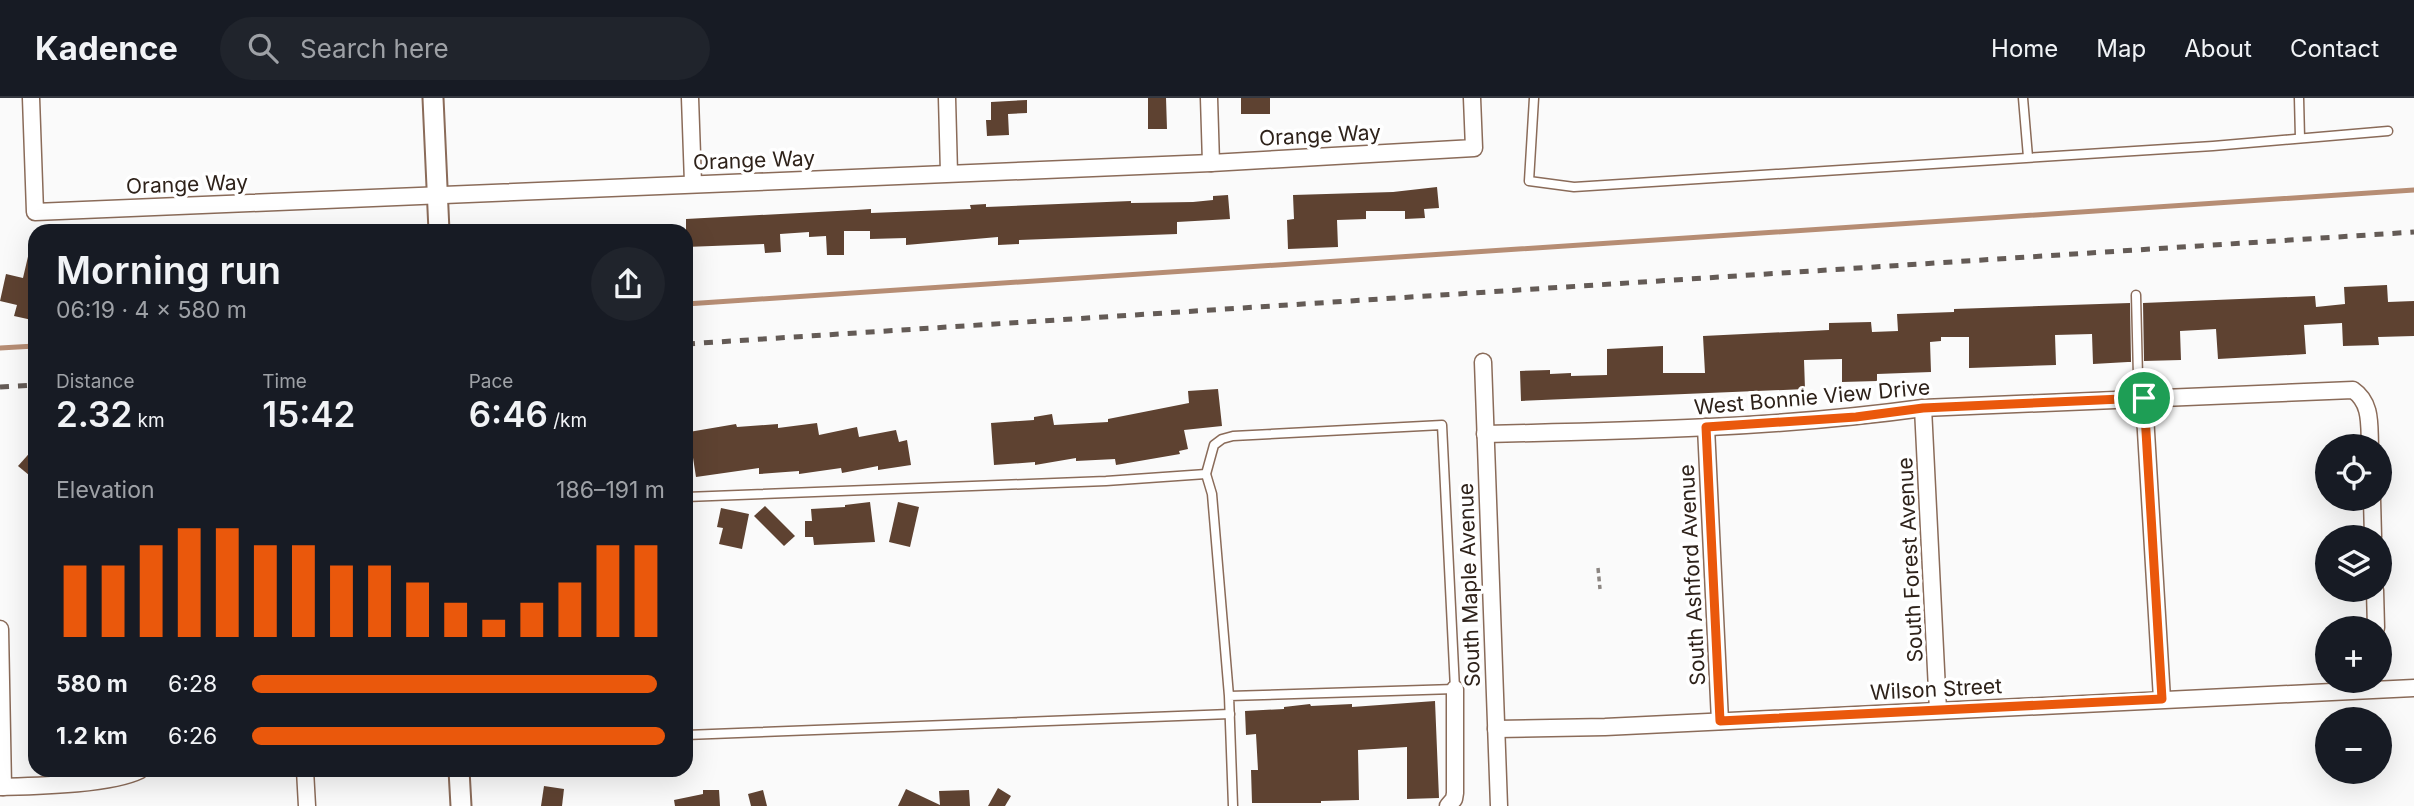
<!DOCTYPE html>
<html lang="en">
<head>
<meta charset="utf-8">
<style>
	body { margin:0; font-family:Inter,sans-serif; background:#20242c; color:#f1f3f6; height:100vh; display:flex; flex-direction:column; font-size:26px; white-space:nowrap }
	* { box-sizing:border-box; margin:0 }
	p { font-size:23px; color:#9ea1a6 }
	.icon { flex:none; width:38px; height:38px; fill:none; stroke:currentColor; stroke-width:2; stroke-linecap:round; stroke-linejoin:round }
	.map { position:relative; flex:1; overflow:hidden }
	.side { position:absolute; left:28px; top:126px; width:665px; height:553px; display:flex; flex-direction:column; background:#171b24; border-radius:21px; box-shadow:0 7px 28px #0002 }
	.side>* { flex:none }
	.fabs { position:absolute; left:2315px; top:336px; display:grid; gap:14px }
	.fabs a { display:grid; place-items:center; width:77px; height:77px; border-radius:50%; background:#171b24; box-shadow:0 7px 28px #0002; font-size:35px }
	.pin { position:absolute; display:grid; place-items:center; width:60px; height:60px; color:#fff; margin:-30px; border:4px solid #fff; border-radius:50%; box-shadow:0 2px 7px #0007 }
	.round { display:grid; place-items:center; flex:none; width:74px; height:74px; border-radius:37px; background:#20242c }
	.overview { display:flex; align-items:center; justify-content:space-between; height:119px; padding:0 28px }
	h1 { font-size:38px; font-weight:600; line-height:52px }
	.figures { display:grid; grid-template-columns:repeat(3,1fr); gap:10px; height:119px; padding:7px 28px }
	.figures div { display:grid; align-content:center }
	.figures b { font-size:35px; font-weight:600 }
	.figures small { font-size:19px; font-weight:400 }
	.figures p { font-size:19px }
	.chart { height:196px; padding:14px 28px }
	.chart p { display:flex; justify-content:space-between }
	.chart svg { width:100%; height:126px; margin-top:7px; stroke:#ea580c; stroke-width:6 }
	ul { padding:0 28px; list-style:none; font-size:23px }
	li { display:grid; grid-template-columns:112px 84px 1fr; align-items:center; height:52px }
	li i { height:18px; border-radius:9px; background:#ea580c }
	header { display:flex; align-items:center; gap:42px; box-sizing:border-box; height:98px; padding:0 35px; background:#171b24; border-bottom:2px solid #363941 }
	header strong { font-size:33px }
	nav { display:flex; gap:38px; margin-inline-start:auto; font-size:24px }
	.search { width:490px; height:63px; background:#20242c; display:flex; align-items:center; gap:18px; box-sizing:border-box; padding:0 24px; border-radius:38px; color:#9ea1a6; font-size:26px }
	.map>svg:first-child { display:block }
</style>
</head>
<body>
<header>
<strong>Kadence</strong>
<div class="search"><svg class="icon" aria-label="search" viewBox="0 0 24 24"><circle cx="10" cy="10" r="6"/><path d="M15 15l6 6"/></svg>Search here</div>
<nav><a>Home</a><a>Map</a><a>About</a><a>Contact</a></nav>
</header>
<div class="map">
<svg width="2414" height="708" viewBox="0 0 2414 708">
	<rect width="100%" height="100%" fill="#fafafa"/>
	<g fill="none" stroke-linecap="round" stroke-linejoin="round">
		<g stroke="#b68d74" stroke-width="5">
			<path d="M686 206 2414 92"/>
			<path d="M0 250 35 248"/>
		</g>
	</g>
	<g fill="#5e4231">
		<path d="M1148 0H1166L1167 31H1148Z"/>
		<rect x="1241" y="0" width="29" height="16"/>
		<path d="M1027 2V15L1008 16 1009 37 987 38 986 22H991V4Z"/>
		<path d="M1437 89 1439 110 1424 111 1425 120 1405 121V113H1366V121L1337 122 1338 149 1288 151 1287 122 1294 121 1293 97 1393 94Z"/>
		<path d="M1228 97 1230 121 1177 124V136L1019 142V146L998 147V139L906 147V140L870 141V133H844V157H827L826 138 809 139V134L780 136 781 154 765 155 764 146 686 149V121L856 112 871 111V115L971 111 970 107 986 106V109L1131 103V105L1193 104 1213 102V98Z"/>
		<path d="M30 150 35 151V208L32 222 14 218 17 207 0 203 6 176 23 180Z"/>
		<path d="M2387 187 2388 204 2414 203V238L2378 239 2379 247 2343 248 2342 225 2304 227 2306 256 2218 261 2216 231 2180 233 2181 262 2144 263 2143 205 2315 198 2316 209 2345 206 2344 189Z"/>
		<path d="M2130 205 2131 264H2128L2093 266 2092 236 2055 237 2056 267 1969 270V239H1941V243L1930 244 1931 274 1877 276V283L1842 284V261L1804 262 1805 291 1521 303 1520 273 1550 272V276L1571 275V278L1607 277V251L1663 248V275H1705L1703 238 1829 232V225L1871 224 1872 234 1898 233 1897 216 1954 214V211Z"/>
		<path d="M1218 291 1222 328 1184 332 1188 351 1179 353 1180 356 1116 367 1115 361 1076 363V360L1035 367V364L994 367 991 325 1034 322V319L1052 316 1054 327 1108 324V321L1189 305 1188 293Z"/>
		<path d="M817 325 819 337 857 329 859 339 896 332 899 344 907 342 911 367 878 372V368L842 375 841 370 799 376V373L759 376V370L696 379 689 334 736 326 737 329 778 326V330Z"/>
		<path d="M35 349V382L18 368Z"/>
		<path d="M870 404 875 444 814 447 813 439H805V423H812L811 411 845 409V407Z"/>
		<path d="M898 404 919 409 910 449 889 444Z"/>
		<path d="M765 408 795 438 784 448 754 418Z"/>
		<path d="M721 410 749 416 742 451 719 446 723 430 717 429Z"/>
		<path d="M1435 603 1439 700 1407 701V649L1358 652 1359 702 1321 703V705H1252L1251 672H1258L1256 636 1246 637 1245 613 1284 611V609L1310 606 1311 608 1352 606V609Z"/>
		<path d="M544 688 564 691 562 708H541Z"/>
		<path d="M998 690 1011 698 1005 708H988Z"/>
		<path d="M906 691 940 707 939 693 969 692 970 708H898Z"/>
		<path d="M703 692H719L720 708H675L674 702 703 696Z"/>
		<path d="M763 692 767 708H751L748 696Z"/>
	</g>
	<g fill="none" stroke-linecap="round" stroke-linejoin="round">
		<defs>
			<g id="service">
				<path d="M1534 0 1529 83 1574 89 2213 48 2388 33"/>
				<path d="M2023 0 2028 59"/>
				<path d="M2299 0 2300 40"/>
				<path d="M2136 197 2138 279 2144 300"/>
				<path d="M686 399 1106 383 1206 376"/>
				<path d="M1229 598 1455 591 1442 327 1233 338 1222 341 1214 347 1206 376 1212 396 1229 598 1233 708"/>
				<path d="M686 637 1230 616"/>
			</g>
			<g id="minor">
				<path d="M31 0 35 114 1211 65 1474 50 1472 0"/>
				<path d="M690 0 693 85"/>
				<path d="M947 0 949 75"/>
				<path d="M1209 0 1211 65"/>
				<path d="M1483 264 1499 708"/>
				<path d="M2144 300 2162 601"/>
				<path d="M1923 310 1938 612"/>
				<path d="M1706 329 1720 623"/>
				<path d="M1485 336C1631 333 1778 330 1923 310L2353 292C2372 305 2369 327 2370 348"/>
				<path d="M2372 401 2373 439"/>
				<path d="M2375 492 2376 530"/>
				<path d="M0 531 3 689"/>
				<path d="M1496 631 1605 629 2414 590"/>
				<path d="M305 672 307 708"/>
				<path d="M0 689C35 688 110 687 140 672"/>
				<path d="M1448 708 1454 701 1455 695V591"/>
			</g>
			<g id="tertiary">
				<path d="M433 0 439 133"/>
				<path d="M459 672 461 708"/>
			</g>
		</defs>
		<use href="#service" stroke="#8a6b59" stroke-width="11"/>
		<use href="#minor" stroke="#8a6b59" stroke-width="19"/>
		<use href="#tertiary" stroke="#8a6b59" stroke-width="23"/>
		<path stroke="#8c8682" stroke-width="3.5" stroke-dasharray="5 3.5" stroke-linecap="butt" d="M1598 470 1600 491"/>
		<use href="#service" stroke="#fff" stroke-width="8"/>
		<use href="#minor" stroke="#fff" stroke-width="16"/>
		<use href="#tertiary" stroke="#fff" stroke-width="19"/>
		<g stroke="#645b56" stroke-width="5" stroke-dasharray="9 9" stroke-linecap="butt">
			<path d="M686 246 2414 134"/>
			<path d="M0 289 35 287"/>
		</g>
	</g>
	<g fill="none" stroke-linecap="round" stroke-linejoin="round">
		<defs>
			<path id="route" d="M2144 300 2162 601 1720 623 1706 329 1856 319 1923 310Z"/>
		</defs>
		<use href="#route" stroke="#fff" stroke-width="14"/>
		<use href="#route" stroke="#ea580c" stroke-width="9"/>
	</g>
	<g text-anchor="middle" dominant-baseline="central" stroke-width="7" stroke-linejoin="round" paint-order="stroke">
		<g font-size="21" fill="#2e221a" stroke="#fff">
			<text transform="translate(1320 37) rotate(-3)">Orange Way</text>
			<text transform="translate(754 62) rotate(-2)">Orange Way</text>
			<text transform="translate(187 86) rotate(-2)">Orange Way</text>
			<text transform="translate(1812 299) rotate(-5)">West Bonnie View Drive</text>
			<text transform="translate(1910 462) rotate(-93)">South Forest Avenue</text>
			<text transform="translate(1692 477) rotate(-93)">South Ashford Avenue</text>
			<text transform="translate(1469 487) rotate(-92)">South Maple Avenue</text>
			<text transform="translate(1936 591) rotate(-3)">Wilson Street</text>
		</g>
	</g>
</svg>
<div class="fabs">
<a><svg class="icon" aria-label="locate" viewBox="0 0 24 24"><circle cx="12" cy="12" r="6"/><path d="M12 2v4M12 18v4M2 12h4M18 12h4"/></svg></a>
<a><svg class="icon" aria-label="layers" viewBox="0 0 24 24"><path d="M12 4l9 5-9 5-9-5zM3 14l9 5 9-5"/></svg></a>
<a>+</a>
<a>−</a>
</div>
<div class="pin" style="left:2144px;top:300px;background:#1e9e55"><svg class="icon" aria-label="arrive" viewBox="0 0 24 24"><path d="M6 21V4h12l-3 4 3 4H6"/></svg></div>
<section class="side">
<div class="overview"><div><h1>Morning run</h1><p>06:19 · 4 × 580 m</p></div><a class="round"><svg class="icon" aria-label="share" viewBox="0 0 24 24"><path d="M12 15V3M7 8l5-5 5 5M5 13v7h14v-7"/></svg></a></div>
<div class="figures">
<div><p>Distance</p><b>2.32<small> km</small></b></div>
<div><p>Time</p><b>15:42</b></div>
<div><p>Pace</p><b>6:46<small> /km</small></b></div>
</div>
<div class="chart"><p><span>Elevation</span>186–191 m</p>
<svg viewBox="0 0 160 44" preserveAspectRatio="none"><path d="M5 44V19M15 44V19M25 44V12M35 44V6M45 44V6M55 44V12M65 44V12M75 44V19M85 44V19M95 44V25M105 44V32M115 44V38M125 44V32M135 44V25M145 44V12M155 44V12"/></svg>
</div>
<ul>
<li><b>580 m</b>6:28<i style="width:98%"></i></li>
<li><b>1.2 km</b>6:26<i style="width:100%"></i></li>
</ul>
</section>
</div>
</body>
</html>
